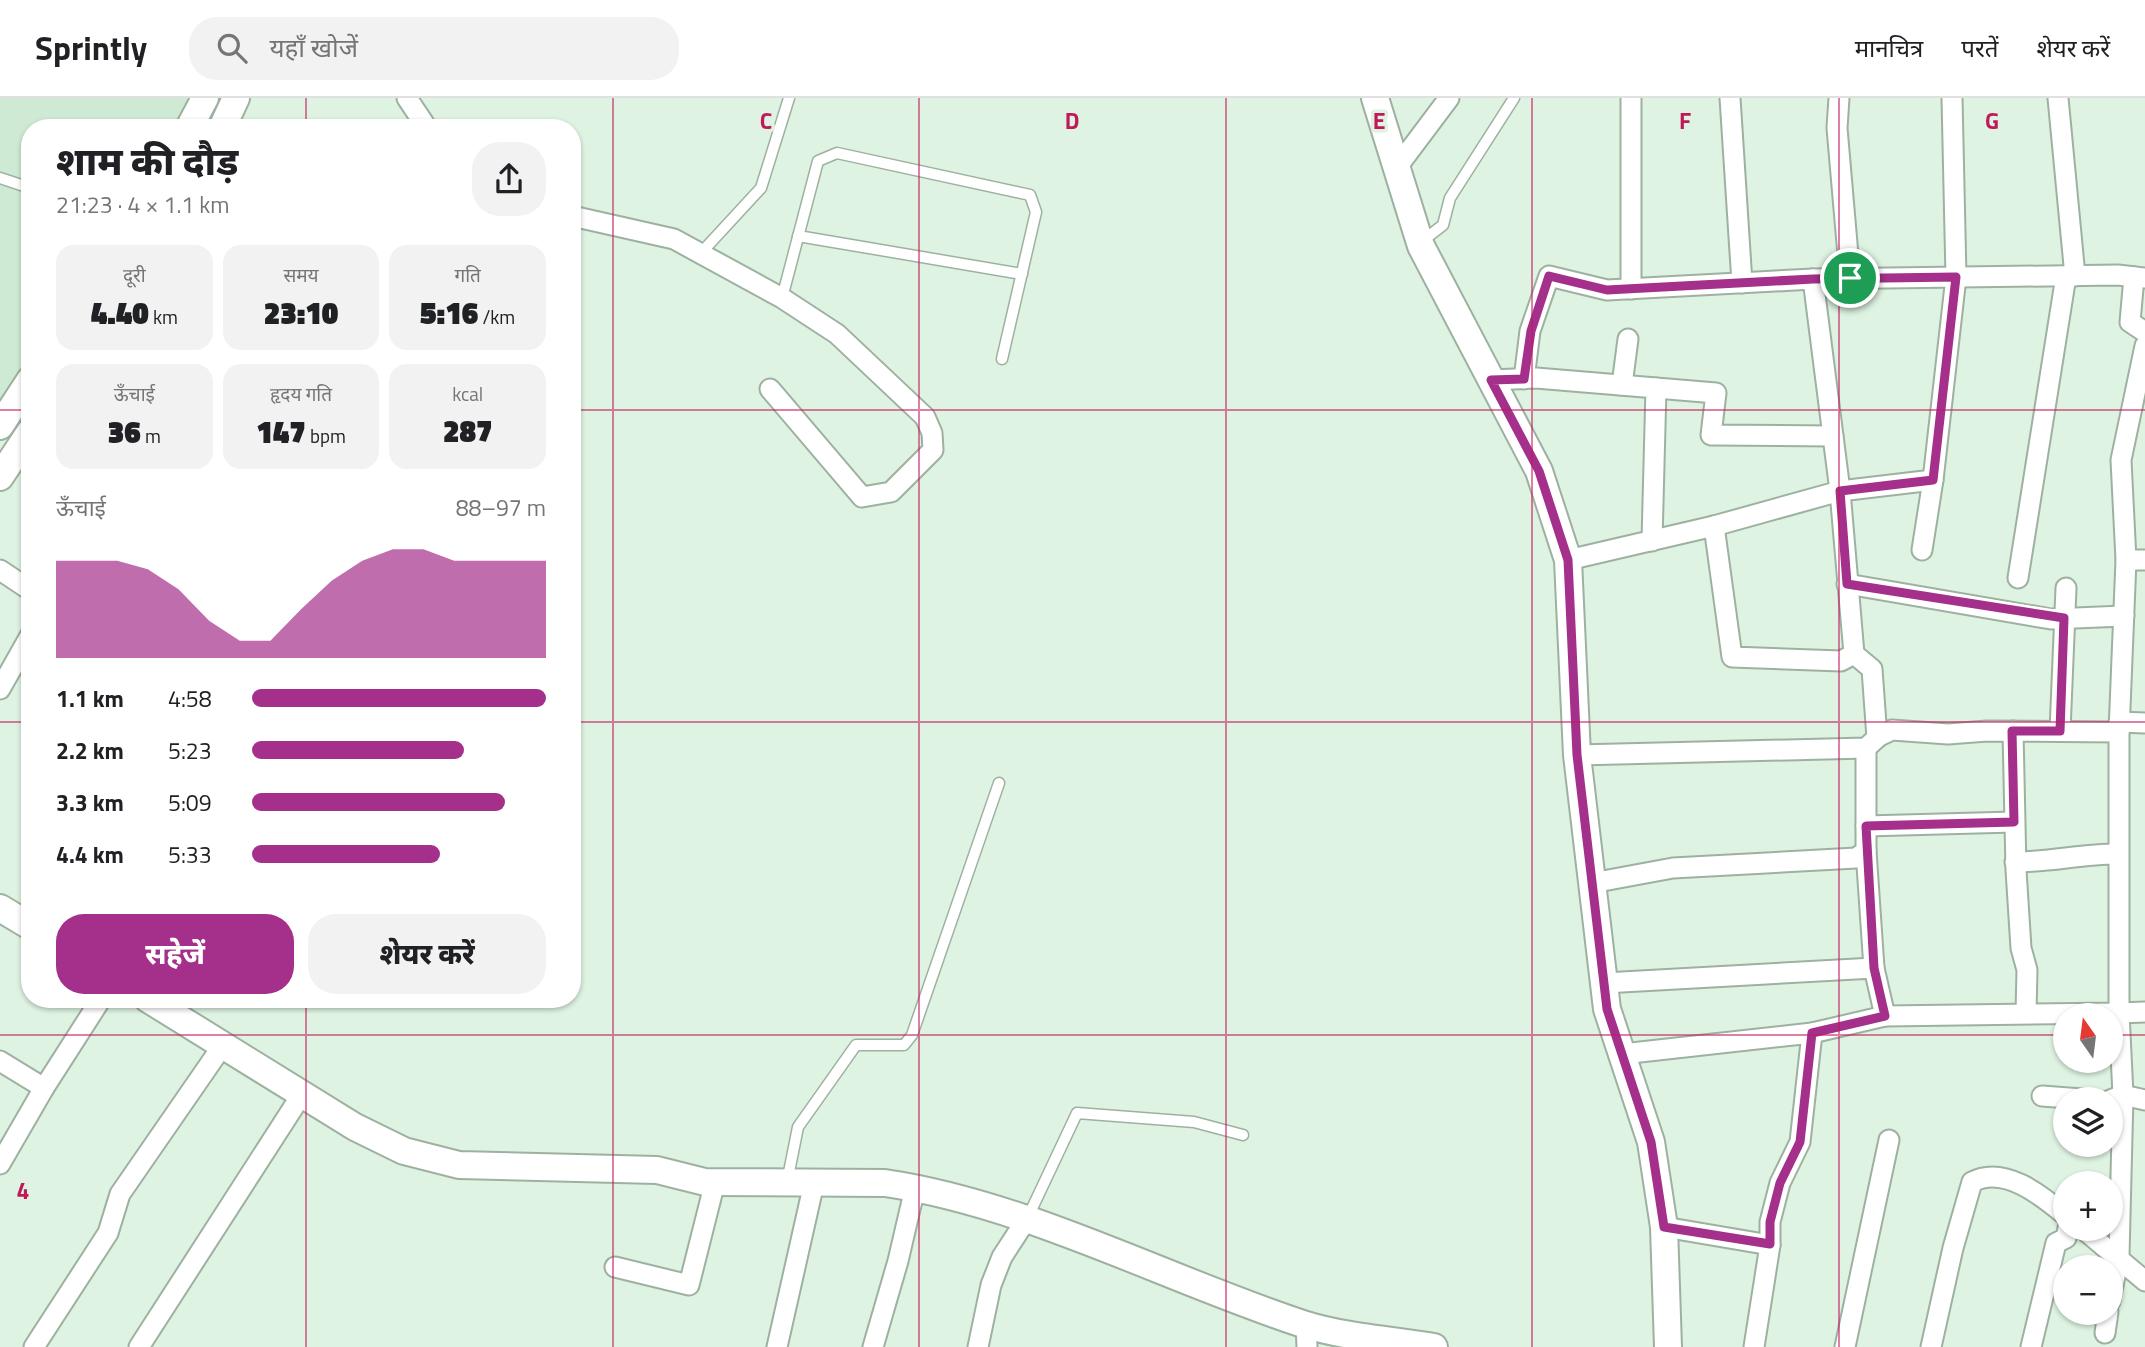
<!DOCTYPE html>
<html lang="hi">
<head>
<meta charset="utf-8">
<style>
	body { margin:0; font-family:"Titillium Web","Noto Sans Devanagari",sans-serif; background:#f2f2f2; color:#202124; height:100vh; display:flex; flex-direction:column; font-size:26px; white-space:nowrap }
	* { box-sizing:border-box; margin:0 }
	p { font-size:23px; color:#757577 }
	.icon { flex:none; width:38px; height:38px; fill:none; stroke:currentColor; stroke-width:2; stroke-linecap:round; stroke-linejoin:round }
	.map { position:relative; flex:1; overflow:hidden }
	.details { position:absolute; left:21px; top:21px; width:560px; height:889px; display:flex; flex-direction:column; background:#fff; border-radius:28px; box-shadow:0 2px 5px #0004 }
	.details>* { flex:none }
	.needle { width:46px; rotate:346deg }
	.buttons { position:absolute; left:2053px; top:905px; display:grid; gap:14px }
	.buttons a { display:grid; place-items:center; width:70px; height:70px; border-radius:50%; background:#fff; box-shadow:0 2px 5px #0004; font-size:35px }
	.pin { position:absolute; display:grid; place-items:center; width:60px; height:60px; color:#fff; margin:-30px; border:4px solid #fff; border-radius:50%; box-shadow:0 2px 7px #0007 }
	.round { display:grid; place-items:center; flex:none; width:74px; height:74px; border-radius:28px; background:#f2f2f2 }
	.head { display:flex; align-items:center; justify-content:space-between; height:119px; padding:0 35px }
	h1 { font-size:38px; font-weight:800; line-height:52px }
	.metrics { display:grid; grid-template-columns:repeat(3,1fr); gap:10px; height:119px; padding:7px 35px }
	.metrics div { display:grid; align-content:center; border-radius:18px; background:#f2f2f2; text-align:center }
	.metrics b { font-size:30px; font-weight:800 }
	.metrics small { font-size:19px; font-weight:400 }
	.metrics p { font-size:19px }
	.chart { height:196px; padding:14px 35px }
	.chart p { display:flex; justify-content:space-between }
	.chart svg { width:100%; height:126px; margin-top:7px; fill:#a4308b; opacity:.7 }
	.cta { display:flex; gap:14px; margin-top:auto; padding:14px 35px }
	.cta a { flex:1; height:80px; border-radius:28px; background:#a4308b; color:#fff; font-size:28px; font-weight:800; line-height:80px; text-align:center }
	.cta a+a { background:#f2f2f2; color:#202124 }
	ul { padding:0 35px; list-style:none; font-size:23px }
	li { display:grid; grid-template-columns:112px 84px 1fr; align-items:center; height:52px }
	li i { height:18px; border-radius:9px; background:#a4308b }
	header { display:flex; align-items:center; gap:42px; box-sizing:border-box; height:98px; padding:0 35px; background:#fff; border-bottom:2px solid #e0e0e0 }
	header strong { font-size:33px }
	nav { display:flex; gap:38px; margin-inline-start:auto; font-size:24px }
	.search { width:490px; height:63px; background:#f2f2f2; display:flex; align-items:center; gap:18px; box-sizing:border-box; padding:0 24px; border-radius:28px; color:#757577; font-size:26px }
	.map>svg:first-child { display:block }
</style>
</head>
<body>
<header>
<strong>Sprintly</strong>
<div class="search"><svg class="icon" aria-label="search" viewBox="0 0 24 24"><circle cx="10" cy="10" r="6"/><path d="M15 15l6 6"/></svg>यहाँ खोजें</div>
<nav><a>मानचित्र</a><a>परतें</a><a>शेयर करें</a></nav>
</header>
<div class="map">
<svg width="2145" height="1249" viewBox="0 0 2145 1249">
	<rect width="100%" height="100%" fill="#def3e2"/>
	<path fill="#cfead4" d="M0 0H191L177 30H30V268L0 310Z"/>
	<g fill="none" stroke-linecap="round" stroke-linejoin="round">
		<defs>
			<g id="lane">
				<path d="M0 80 30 90"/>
				<path d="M798 138 1022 176"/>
				<path d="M1421 144 1443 127 1450 100 1514 0"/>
				<path d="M701 155 761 90 789 0"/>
				<path d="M782 200 818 63 837 55 1030 97 1036 114 1002 261"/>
				<path d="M787 1084 798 1029 856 947H904L912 937 999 685"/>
				<path d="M1028 1119 1077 1015 1194 1024 1243 1037"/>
			</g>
			<g id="street">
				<path d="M407 0 427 30"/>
				<path d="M1631 0V191"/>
				<path d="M1730 0 1742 185"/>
				<path d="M1839 0 1837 30 1850 180"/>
				<path d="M2058 0 2075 178"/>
				<path d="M1398 68 1449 0"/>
				<path d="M572 118 674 141 782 200 837 236 925 319 932 335 933 352 891 394 862 399 770 291"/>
				<path d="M2134 179 2130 224 2145 234"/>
				<path d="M1524 281 1530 233 1549 178 1607 192 1813 181 2118 177 2145 180"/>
				<path d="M1491 282 1536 280 1656 290 1652 443"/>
				<path d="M1622 287 1628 241"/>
				<path d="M1656 290 1716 295 1711 337 1833 338"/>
				<path d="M1714 428 1732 559 1841 563 1854 556 1840 393 1933 382 1956 179 1952 0"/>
				<path d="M1922 452 1933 382"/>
				<path d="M1568 462 1714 428 1840 393 1813 181"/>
				<path d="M2126 462H2145"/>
				<path d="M0 472 30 492"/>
				<path d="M2018 480 2066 178"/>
				<path d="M1847 486 2051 521 2124 518"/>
				<path d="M1854 556 1872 571 1877 640"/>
				<path d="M0 591 30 538"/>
				<path d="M2119 624 2145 625"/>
				<path d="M2013 633 2016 772 2021 850 2027 872 2026 915"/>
				<path d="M2060 633 2066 490"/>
				<path d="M2119 634 2126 462 2121 362 2145 248"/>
				<path d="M1577 657 1866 650 1879 638 1892 632 1948 636 1987 633 2119 634V915L1885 918 1874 870 1604 885"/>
				<path d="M1866 728 2014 724"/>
				<path d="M1866 753 1874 870"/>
				<path d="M2015 764C2050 764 2082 756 2117 756"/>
				<path d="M1592 785 1673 770 1856 760 1866 753V650"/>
				<path d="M2145 914 2119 915 2123 997 2145 1002"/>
				<path d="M1622 956 1812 935 1885 918"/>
				<path d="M0 963 44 990 0 1066"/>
				<path d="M44 990 101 901"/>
				<path d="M2042 998 2082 1001"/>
				<path d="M2110 1002 2123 997 2119 1158 2110 1203"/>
				<path d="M1664 1129 1770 1147 1754 1249"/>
				<path d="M2082 1130 2145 1183"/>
				<path d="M1770 1147V1124L1780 1085 1800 1044 1812 935"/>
				<path d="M615 1169 689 1187 715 1084"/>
				<path d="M1306 1227 1307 1249"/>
				<path d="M2105 1235 2108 1214"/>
				<path d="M34 1249 108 1135 120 1096 223 947"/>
				<path d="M139 1249 302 996"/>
				<path d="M777 1249 814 1085"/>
				<path d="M873 1249 898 1163 915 1090"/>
				<path d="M978 1249 991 1187 1002 1159 1026 1122"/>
				<path d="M1845 1249 1889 1042"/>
				<path d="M1931 1249 1953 1150 1972 1084C2004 1067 2041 1097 2065 1117"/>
				<path d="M2031 1249 2056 1145 2066 1140 2068 1130"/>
			</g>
			<g id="secondary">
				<path d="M1375 0 1421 148 1539 373 1568 462 1577 657 1607 911 1651 1044 1664 1129 1668 1249"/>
				<path d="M189 30 205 0"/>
				<path d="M222 30 236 0"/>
				<path d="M0 328 30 282"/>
				<path d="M0 379 30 334"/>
				<path d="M0 810 30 828"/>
				<path d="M148 901 355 1029 404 1053 459 1067 657 1072 705 1084 885 1085C1027 1106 1166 1181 1303 1226 1344 1239 1391 1242 1434 1249"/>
			</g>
		</defs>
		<use href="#lane" stroke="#9eb1a1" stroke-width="13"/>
		<use href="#street" stroke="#9eb1a1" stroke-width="23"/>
		<use href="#secondary" stroke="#9eb1a1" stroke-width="30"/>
		<use href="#lane" stroke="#fff" stroke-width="10"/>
		<use href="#street" stroke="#fff" stroke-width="19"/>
		<use href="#secondary" stroke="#fff" stroke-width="26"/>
	</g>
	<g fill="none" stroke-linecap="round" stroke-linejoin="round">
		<defs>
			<path id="route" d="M1549 178 1607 192 1813 181 1956 179 1933 382 1840 393 1847 486 2064 520 2060 633H2012L2014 724 1866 728 1874 870 1885 918 1812 935 1800 1044 1780 1085 1770 1124V1146L1664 1129 1651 1044 1607 911 1577 657 1568 462 1539 373 1491 282 1524 281 1531 233Z"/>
		</defs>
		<use href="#route" stroke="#fff" stroke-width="14"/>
		<use href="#route" stroke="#a4308b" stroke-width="9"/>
	</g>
	<path fill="none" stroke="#c2185b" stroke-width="2" stroke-opacity="0.55" d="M306 0V30M613 0V1249M919 0V1249M1226 0V1249M1532 0V1249M1839 0V1249M0 312H30M572 312H2145M0 624H30M572 624H2145M306 901V1249M0 937H2065M2110 937H2145"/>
	<g font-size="23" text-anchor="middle" font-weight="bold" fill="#c2185b" stroke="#def3e2" stroke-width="7" stroke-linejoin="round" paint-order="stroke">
		<text x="766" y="31">C</text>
		<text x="1072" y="31">D</text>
		<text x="1379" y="31">E</text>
		<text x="1685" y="31">F</text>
		<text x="1992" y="31">G</text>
		<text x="23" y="1101">4</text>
	</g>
</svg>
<div class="buttons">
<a><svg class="needle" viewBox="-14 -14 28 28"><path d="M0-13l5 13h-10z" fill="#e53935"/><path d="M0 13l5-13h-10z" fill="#757577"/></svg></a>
<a><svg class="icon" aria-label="layers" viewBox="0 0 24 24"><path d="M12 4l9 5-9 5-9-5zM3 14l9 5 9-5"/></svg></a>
<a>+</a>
<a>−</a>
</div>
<div class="pin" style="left:1850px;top:180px;background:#1e9e55"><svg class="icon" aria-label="arrive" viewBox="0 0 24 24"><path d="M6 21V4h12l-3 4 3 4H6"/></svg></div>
<section class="details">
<div class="head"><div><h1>शाम की दौड़</h1><p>21:23 · 4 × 1.1 km</p></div><a class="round"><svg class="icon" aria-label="share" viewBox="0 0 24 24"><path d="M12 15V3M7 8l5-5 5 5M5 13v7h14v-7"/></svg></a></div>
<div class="metrics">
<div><p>दूरी</p><b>4.40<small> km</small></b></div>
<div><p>समय</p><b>23:10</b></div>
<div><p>गति</p><b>5:16<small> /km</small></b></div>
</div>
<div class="metrics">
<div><p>ऊँचाई</p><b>36<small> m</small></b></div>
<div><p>हृदय गति</p><b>147<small> bpm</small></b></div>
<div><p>kcal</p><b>287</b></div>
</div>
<div class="chart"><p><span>ऊँचाई</span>88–97 m</p>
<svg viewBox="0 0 160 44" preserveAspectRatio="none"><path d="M0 44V10L10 10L20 10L30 13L40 20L50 31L60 38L70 38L80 27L90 17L100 10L110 6L120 6L130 10L140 10L150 10L160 10V44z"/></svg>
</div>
<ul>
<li><b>1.1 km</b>4:58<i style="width:100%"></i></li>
<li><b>2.2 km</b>5:23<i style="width:72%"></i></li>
<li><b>3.3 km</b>5:09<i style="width:86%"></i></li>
<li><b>4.4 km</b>5:33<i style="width:64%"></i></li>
</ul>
<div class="cta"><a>सहेजें</a><a>शेयर करें</a></div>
</section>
</div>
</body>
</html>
